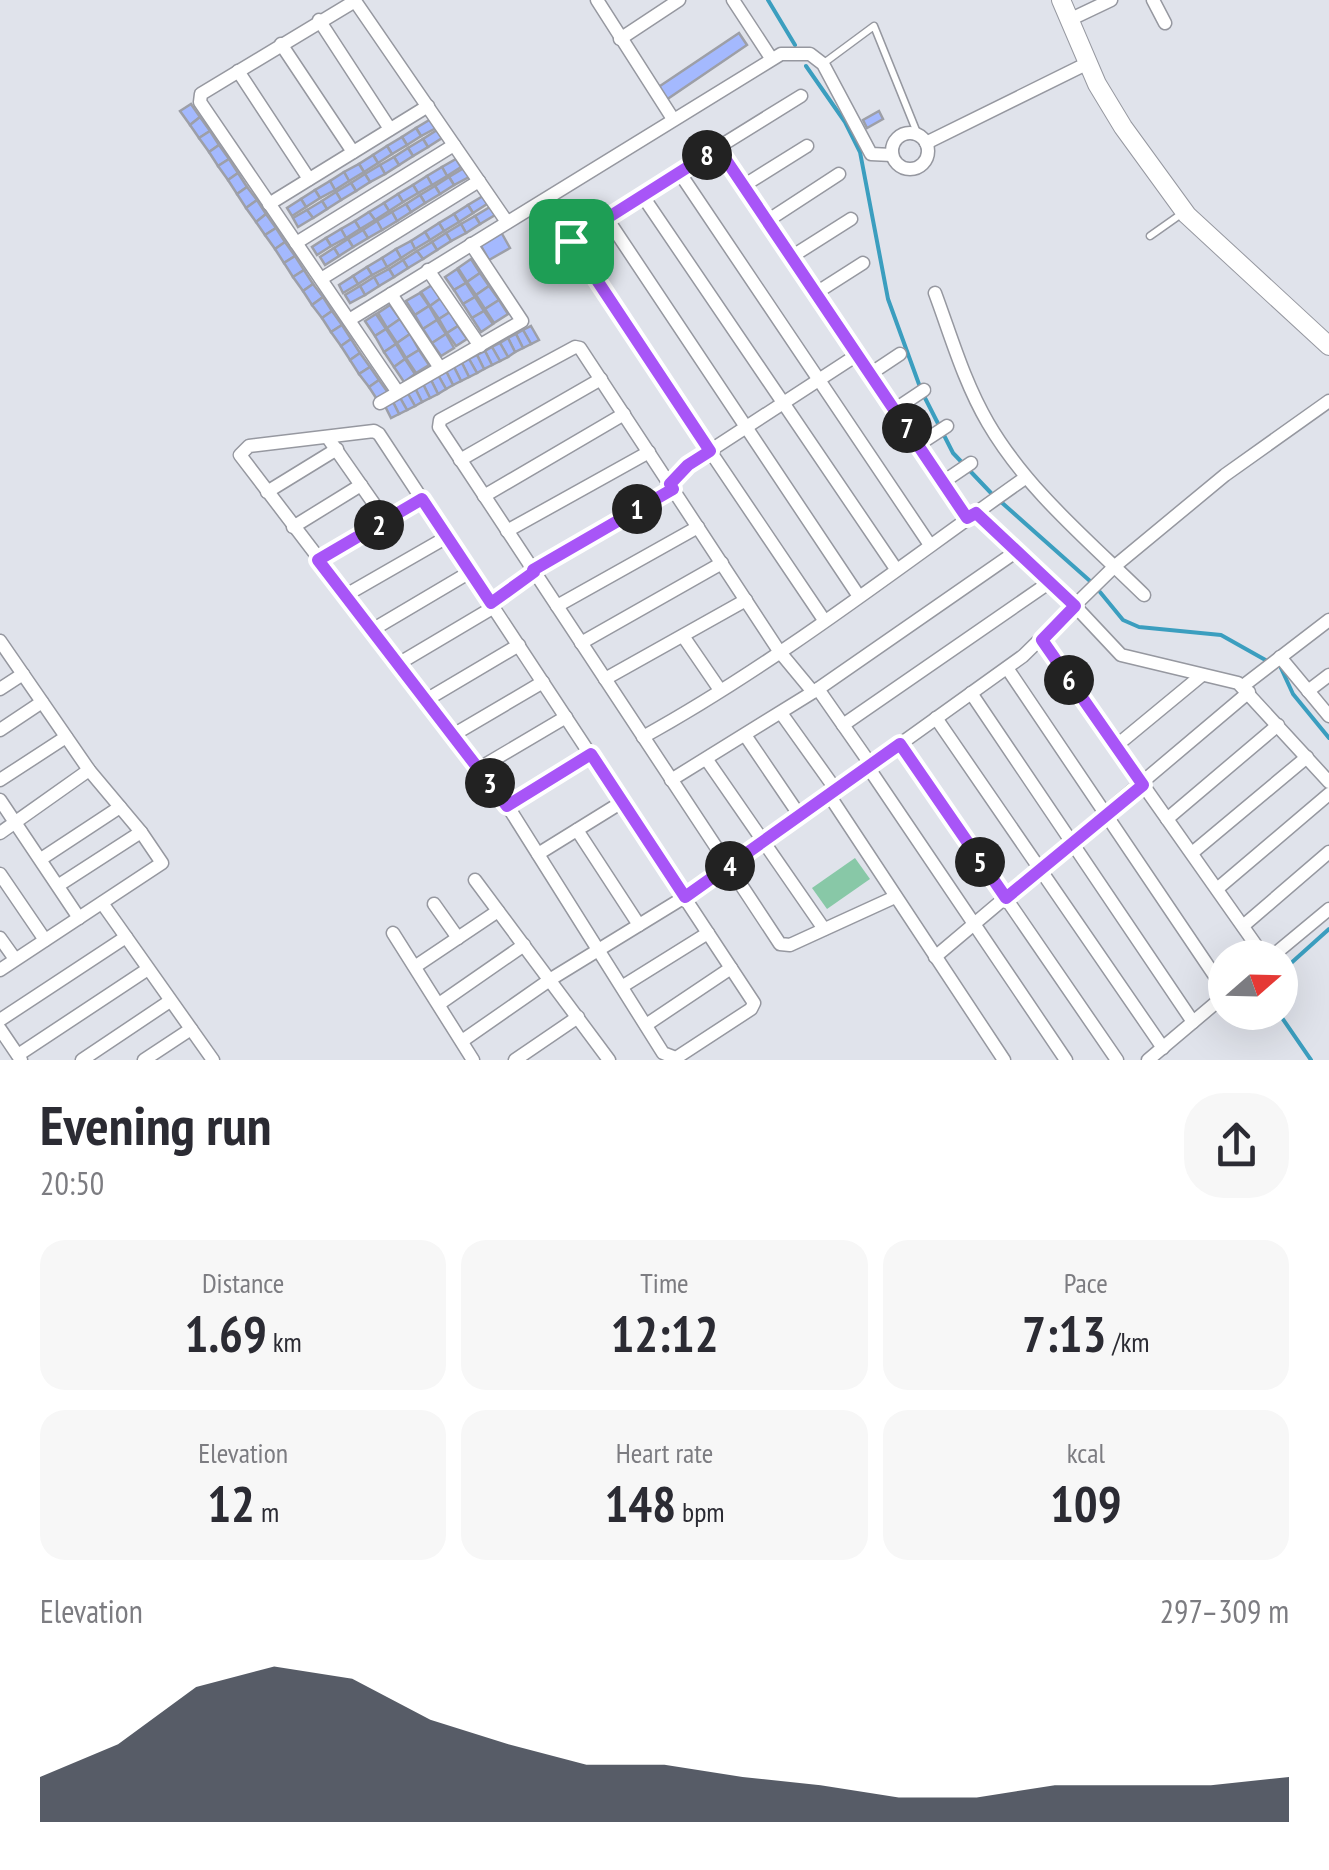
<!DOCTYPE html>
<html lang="en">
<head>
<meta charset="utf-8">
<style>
	body { margin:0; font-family:"PT Sans Narrow",sans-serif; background:#f7f7f7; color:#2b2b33; height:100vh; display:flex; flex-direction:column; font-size:38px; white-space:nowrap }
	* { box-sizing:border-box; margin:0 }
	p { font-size:32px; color:#7c7c81 }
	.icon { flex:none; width:55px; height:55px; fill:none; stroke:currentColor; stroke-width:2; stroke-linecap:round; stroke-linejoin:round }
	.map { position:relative; height:1060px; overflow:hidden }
	.panel { display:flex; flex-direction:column; background:#fff; flex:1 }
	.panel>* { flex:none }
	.needle { width:65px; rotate:70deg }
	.tools { position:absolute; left:1208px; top:940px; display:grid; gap:20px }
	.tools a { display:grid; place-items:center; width:90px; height:90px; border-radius:50%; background:#fff; box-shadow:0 10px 40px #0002; font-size:50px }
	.pin { position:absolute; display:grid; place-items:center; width:85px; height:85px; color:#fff; margin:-42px; border-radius:20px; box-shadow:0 5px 15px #0006 }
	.km { position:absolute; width:50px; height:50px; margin:-25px; border-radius:50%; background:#222; color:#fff; font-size:28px; line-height:50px; text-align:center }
	.round { display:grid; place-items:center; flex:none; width:105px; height:105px; border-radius:40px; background:#f7f7f7 }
	.head { display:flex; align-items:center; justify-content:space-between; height:170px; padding:0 40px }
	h1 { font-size:55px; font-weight:600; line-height:75px }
	.stats { display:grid; grid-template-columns:repeat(3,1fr); gap:15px; height:170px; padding:10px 40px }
	.stats div { display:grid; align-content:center; border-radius:25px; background:#f7f7f7; text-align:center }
	.stats b { font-size:50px; font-weight:600 }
	.stats small { font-size:28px; font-weight:400 }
	.stats p { font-size:28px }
	.chart { height:280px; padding:20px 40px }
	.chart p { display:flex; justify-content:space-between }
	.chart svg { width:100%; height:180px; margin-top:10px; fill:#111827; opacity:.7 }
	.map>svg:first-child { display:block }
</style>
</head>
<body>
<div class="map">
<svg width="1329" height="1060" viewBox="0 0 1329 1060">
	<rect width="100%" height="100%" fill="#e0e3eb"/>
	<path fill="#88c8a7" d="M855 858 870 879 827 909 812 888Z"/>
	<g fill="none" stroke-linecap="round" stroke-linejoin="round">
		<g stroke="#3b9ebf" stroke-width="4">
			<path d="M768 0 795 45"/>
			<path d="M806 66 845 122 860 152 888 299 920 387"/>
			<path d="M924 396 953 453 991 493 1090 581"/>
			<path d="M1100 592 1123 620 1139 627 1221 635 1269 662"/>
			<path d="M1281 668 1293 694 1329 738"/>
			<path d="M1280 973 1329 929"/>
			<path d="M1278 1012 1311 1060"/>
		</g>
	</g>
	<g fill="#a4b9fe" stroke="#9d9fa7" stroke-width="2.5">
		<path d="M739 33 747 45 666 100 657 88Z"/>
		<path d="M191 104 200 117 190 125 180 111Z"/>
		<path d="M879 111 883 119 867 128 863 120Z"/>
		<path d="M200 117 210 131 199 138 190 125Z"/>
		<path d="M431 119 436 128 421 136 416 128Z"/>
		<path d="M416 128 421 136 407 145 402 137Z"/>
		<path d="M437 130 442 138 428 147 423 139Z"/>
		<path d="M210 131 219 145 209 152 199 138Z"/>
		<path d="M402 137 407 145 392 154 387 146Z"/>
		<path d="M423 139 428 147 413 156 408 148Z"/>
		<path d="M219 145 229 159 218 166 209 152Z"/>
		<path d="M387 146 392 154 378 163 373 155Z"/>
		<path d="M408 148 413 156 399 165 394 157Z"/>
		<path d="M373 155 378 163 364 172 359 164Z"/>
		<path d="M394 157 399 165 385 174 380 165Z"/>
		<path d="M229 159 238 173 228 180 218 166Z"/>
		<path d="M456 159 461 167 447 176 442 167Z"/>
		<path d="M359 164 364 172 349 181 344 172Z"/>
		<path d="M380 165 385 174 370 182 365 174Z"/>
		<path d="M442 167 447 176 432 185 427 176Z"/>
		<path d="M464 168 469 177 454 185 449 177Z"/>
		<path d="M344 172 349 181 335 190 330 181Z"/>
		<path d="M238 173 247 187 237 194 228 180Z"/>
		<path d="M365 174 370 182 356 191 351 183Z"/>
		<path d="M427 176 432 185 418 193 413 185Z"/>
		<path d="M449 177 454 185 440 194 435 186Z"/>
		<path d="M330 181 335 190 320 198 315 190Z"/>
		<path d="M351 183 356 191 341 200 336 192Z"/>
		<path d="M413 185 418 193 403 202 398 194Z"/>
		<path d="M435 186 440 194 425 203 420 195Z"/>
		<path d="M247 187 257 200 246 208 237 194Z"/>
		<path d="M315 190 320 198 306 207 301 199Z"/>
		<path d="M336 192 341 200 327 209 322 201Z"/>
		<path d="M398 194 403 202 389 211 384 203Z"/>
		<path d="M420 195 425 203 411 212 406 204Z"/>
		<path d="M483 196 487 204 473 213 468 205Z"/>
		<path d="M301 199 306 207 292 216 287 208Z"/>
		<path d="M257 200 266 214 256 222 246 208Z"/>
		<path d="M322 201 327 209 313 218 307 210Z"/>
		<path d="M384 203 389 211 375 220 369 212Z"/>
		<path d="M406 204 411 212 397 221 392 212Z"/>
		<path d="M468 205 473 213 459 222 454 214Z"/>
		<path d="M490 207 495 215 480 224 475 216Z"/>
		<path d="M307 210 313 218 298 227 293 218Z"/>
		<path d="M369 212 375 220 360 229 355 221Z"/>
		<path d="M392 212 397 221 382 230 377 221Z"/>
		<path d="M266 214 276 228 265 235 256 222Z"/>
		<path d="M454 214 459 222 444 231 439 223Z"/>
		<path d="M475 216 480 224 466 233 461 224Z"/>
		<path d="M355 221 360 229 346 238 341 229Z"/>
		<path d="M377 221 382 230 368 238 363 230Z"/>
		<path d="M439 223 444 231 430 240 425 232Z"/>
		<path d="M461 224 466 233 451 241 446 233Z"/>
		<path d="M276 228 285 242 275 249 265 235Z"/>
		<path d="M341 229 346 238 331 246 326 238Z"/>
		<path d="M363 230 368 238 353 247 348 239Z"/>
		<path d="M425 232 430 240 415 249 411 241Z"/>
		<path d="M501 232 510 248 489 260 480 244Z"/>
		<path d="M446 233 451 241 437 250 432 242Z"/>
		<path d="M326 238 331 246 317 255 312 247Z"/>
		<path d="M348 239 353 247 339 256 334 248Z"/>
		<path d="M411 241 415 249 401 258 396 249Z"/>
		<path d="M285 242 295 256 284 263 275 249Z"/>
		<path d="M432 242 437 250 423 259 417 251Z"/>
		<path d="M334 248 339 256 325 265 320 257Z"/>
		<path d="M396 249 401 258 387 267 382 258Z"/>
		<path d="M417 251 423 259 408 268 403 260Z"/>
		<path d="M295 256 304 270 293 277 284 263Z"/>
		<path d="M382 258 387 267 372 275 367 267Z"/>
		<path d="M471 259 480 273 467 282 458 268Z"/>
		<path d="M403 260 408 268 394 277 389 269Z"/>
		<path d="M367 267 372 275 358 284 353 276Z"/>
		<path d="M389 269 394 277 379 286 374 277Z"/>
		<path d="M457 269 466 283 454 290 445 277Z"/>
		<path d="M304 270 313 284 303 291 293 277Z"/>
		<path d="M480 273 489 286 476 295 467 282Z"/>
		<path d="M353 276 358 284 343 293 339 285Z"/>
		<path d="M374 277 379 286 365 295 360 286Z"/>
		<path d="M466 283 475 297 463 304 454 290Z"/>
		<path d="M313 284 323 297 312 305 303 291Z"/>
		<path d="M432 285 441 298 430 306 421 292Z"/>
		<path d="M360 286 365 295 350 303 345 295Z"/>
		<path d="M489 286 499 300 485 309 476 295Z"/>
		<path d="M420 293 429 306 415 315 406 301Z"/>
		<path d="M323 297 332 311 322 318 312 305Z"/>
		<path d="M475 297 484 311 472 318 463 304Z"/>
		<path d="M441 298 450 312 439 319 430 306Z"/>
		<path d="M499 300 508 314 494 323 485 309Z"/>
		<path d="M390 305 400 319 387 328 378 313Z"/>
		<path d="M429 306 437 320 423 329 415 315Z"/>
		<path d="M332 311 342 325 331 332 322 318Z"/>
		<path d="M484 311 493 324 481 332 472 318Z"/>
		<path d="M450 312 458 326 447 333 439 319Z"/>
		<path d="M376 314 386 329 375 336 365 321Z"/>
		<path d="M400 319 410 334 397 343 387 328Z"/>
		<path d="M437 320 446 334 432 343 423 329Z"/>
		<path d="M342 325 351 339 341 346 331 332Z"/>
		<path d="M458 326 467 339 456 346 447 333Z"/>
		<path d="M531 326 539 340 531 344 523 330Z"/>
		<path d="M386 329 396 344 384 352 375 336Z"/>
		<path d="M523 330 531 344 523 348 516 334Z"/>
		<path d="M410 334 419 350 406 358 397 343Z"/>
		<path d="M446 334 454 348 441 356 432 343Z"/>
		<path d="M516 334 523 348 515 352 508 338Z"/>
		<path d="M508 338 515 352 508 357 500 343Z"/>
		<path d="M351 339 360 353 350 360 341 346Z"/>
		<path d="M500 343 508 357 500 361 492 347Z"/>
		<path d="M396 344 405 359 394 367 384 352Z"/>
		<path d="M492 347 500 361 492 365 485 351Z"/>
		<path d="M419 350 429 365 416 373 406 358Z"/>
		<path d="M485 351 492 365 484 369 477 355Z"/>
		<path d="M360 353 370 367 359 374 350 360Z"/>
		<path d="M477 355 484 369 477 373 469 359Z"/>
		<path d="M405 359 415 374 404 382 394 367Z"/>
		<path d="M469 359 477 373 469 377 462 363Z"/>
		<path d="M462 363 469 377 461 381 454 367Z"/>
		<path d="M370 367 379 380 369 387 359 374Z"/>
		<path d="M454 367 461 381 453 385 446 371Z"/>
		<path d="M446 371 453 385 446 389 438 375Z"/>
		<path d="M438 375 446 389 438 394 431 380Z"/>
		<path d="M379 380 389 394 378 401 369 387Z"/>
		<path d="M431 380 438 394 430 398 423 384Z"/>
		<path d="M423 384 430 398 422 402 415 388Z"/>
		<path d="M415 388 422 402 415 406 407 392Z"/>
		<path d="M407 392 415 406 407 410 399 396Z"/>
		<path d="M399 396 407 410 399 414 392 400Z"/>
		<path d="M392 400 399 414 391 418 384 404Z"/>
	</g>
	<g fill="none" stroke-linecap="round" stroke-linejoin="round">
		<defs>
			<g id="service">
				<path d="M824 63 874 26 918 135"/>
				<path d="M1150 236 1184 212"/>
			</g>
			<g id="minor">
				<path d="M597 0 673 119"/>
				<path d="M733 0 771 58"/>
				<path d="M1153 0 1165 23"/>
				<path d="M319 20 390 129"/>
				<path d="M1069 20 1111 0"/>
				<path d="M620 39 679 0"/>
				<path d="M281 44 353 152"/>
				<path d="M238 71 309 179"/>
				<path d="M801 96 572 238 571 245 824 620"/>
				<circle cx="910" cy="151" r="18"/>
				<path d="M926 143 1086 64"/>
				<path d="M718 148 967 519"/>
				<path d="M679 172 930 545"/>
				<path d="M743 186 807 146"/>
				<path d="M642 195 896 569"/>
				<path d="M269 204 428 106"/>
				<path d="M606 217 858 595"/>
				<path d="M767 221 839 174"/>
				<path d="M296 243 454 145"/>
				<path d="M791 257 851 219"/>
				<path d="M428 270 480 346"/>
				<path d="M321 279 479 181"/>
				<path d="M816 293 863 263"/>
				<path d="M935 293C951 336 964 382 988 423 1027 490 1089 541 1144 595"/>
				<path d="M391 294 440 368"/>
				<path d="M349 320 781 54H810L823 64 871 154 892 155"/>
				<path d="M870 374 900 354"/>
				<path d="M397 391 200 102 201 94 355 1 507 222"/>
				<path d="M380 403 522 321 471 244"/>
				<path d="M894 410 924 390"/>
				<path d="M374 431 379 434 754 1003 751 1009 676 1058 663 1053 507 805 240 455 249 446Z"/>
				<path d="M328 438 386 521"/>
				<path d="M918 445 947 426"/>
				<path d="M460 460 601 379"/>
				<path d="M943 482 971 463"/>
				<path d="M670 484 688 465 857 355"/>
				<path d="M267 492 337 449"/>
				<path d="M484 496 624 414"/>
				<path d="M976 513 1075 606 1121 655 1238 683 1329 782"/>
				<path d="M293 527 361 485"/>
				<path d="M507 531 649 452"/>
				<path d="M319 560 422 499"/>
				<path d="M533 570 673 489"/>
				<path d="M346 595 447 537"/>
				<path d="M491 603 534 572"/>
				<path d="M557 606 698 527"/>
				<path d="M372 630 470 572"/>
				<path d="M683 636 720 690"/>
				<path d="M1041 640 1265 958"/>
				<path d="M0 641 89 770 141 832 162 863 0 970"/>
				<path d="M581 643 722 563"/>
				<path d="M1280 657 1329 716"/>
				<path d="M398 664 494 607"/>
				<path d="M1007 668 1225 991"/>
				<path d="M605 679 746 600"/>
				<path d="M1243 686 1329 620"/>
				<path d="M0 689 23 674"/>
				<path d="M818 689 871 765"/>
				<path d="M1308 691 1329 675"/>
				<path d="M813 692 779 651 580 348 575 347 440 420 439 427 780 944 790 945 895 897"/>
				<path d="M971 693 1193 1022"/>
				<path d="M426 700 519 645"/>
				<path d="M781 713 836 790"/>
				<path d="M936 718 1163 1048"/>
				<path d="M843 725 1050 582"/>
				<path d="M0 730 42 702"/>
				<path d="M453 735 543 682"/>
				<path d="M745 735 800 816"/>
				<path d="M643 737C777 663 900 566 1025 478"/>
				<path d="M900 744 1117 1060"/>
				<path d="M1116 746 1202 675"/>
				<path d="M707 760 824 929"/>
				<path d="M868 767 1066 1060"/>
				<path d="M478 769 566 717"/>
				<path d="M0 780 66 737"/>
				<path d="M671 780 818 689 1017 551"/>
				<path d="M829 795 1004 1060"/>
				<path d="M0 800 79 918"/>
				<path d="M507 805 591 755"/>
				<path d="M1167 819 1278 725"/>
				<path d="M577 830 639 925"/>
				<path d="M0 833 89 770"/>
				<path d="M1192 853 1307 757"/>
				<path d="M538 854 622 802"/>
				<path d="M41 859 120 807"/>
				<path d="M0 874 45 940"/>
				<path d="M475 880 609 1060"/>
				<path d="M59 885 141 832"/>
				<path d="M1217 889 1329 794"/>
				<path d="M102 903 213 1060"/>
				<path d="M434 904 458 938"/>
				<path d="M1243 926 1329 852"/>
				<path d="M393 933 473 1060"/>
				<path d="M0 938 15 959"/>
				<path d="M935 957 1249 692"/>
				<path d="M1270 958 1329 909"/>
				<path d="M416 966 498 911"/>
				<path d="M623 986 708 933"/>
				<path d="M439 1004 524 945"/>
				<path d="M0 1020 126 937"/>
				<path d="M646 1025 731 968"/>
				<path d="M0 1029 21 1060"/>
				<path d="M462 1041 551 979 701 887 1023 656 1115 566 1225 475 1329 401"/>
				<path d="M18 1055 148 969"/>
				<path d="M82 1060 170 1001"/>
				<path d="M144 1060 191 1029"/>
				<path d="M515 1060 578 1017"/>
				<path d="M1148 1060 1225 995"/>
			</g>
			<path id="secondary" d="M1061 0 1097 84 1123 127 1187 215 1329 346"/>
		</defs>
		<use href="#service" stroke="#9698a0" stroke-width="9"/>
		<use href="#minor" stroke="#9698a0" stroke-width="15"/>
		<use href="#secondary" stroke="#9698a0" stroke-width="20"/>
		<use href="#service" stroke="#fff" stroke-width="6"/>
		<use href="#minor" stroke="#fff" stroke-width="12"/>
		<use href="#secondary" stroke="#fff" stroke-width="18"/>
	</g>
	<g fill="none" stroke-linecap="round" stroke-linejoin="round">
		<defs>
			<path id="route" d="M718 148 967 518 976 513 1075 606 1042 640 1143 785 1006 898 900 744 685 897 591 754 507 806 318 560 422 499 491 603 534 572 533 570 673 489 670 484 688 465 710 451 571 241Z"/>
		</defs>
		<use href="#route" stroke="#fff" stroke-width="20"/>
		<use href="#route" stroke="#a855f7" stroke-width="12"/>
	</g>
</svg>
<div class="tools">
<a><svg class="needle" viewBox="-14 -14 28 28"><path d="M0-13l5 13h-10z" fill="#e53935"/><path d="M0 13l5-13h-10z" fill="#7c7c81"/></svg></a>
</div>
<div class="pin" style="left:571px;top:241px;background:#1e9e55"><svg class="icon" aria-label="arrive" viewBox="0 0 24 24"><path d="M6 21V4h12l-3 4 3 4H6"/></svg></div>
<b class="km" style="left:637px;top:509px">1</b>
<b class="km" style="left:379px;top:525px">2</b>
<b class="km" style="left:490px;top:783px">3</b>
<b class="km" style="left:730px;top:866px">4</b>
<b class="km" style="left:980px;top:862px">5</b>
<b class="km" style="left:1069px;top:680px">6</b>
<b class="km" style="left:907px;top:428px">7</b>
<b class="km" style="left:707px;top:155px">8</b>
</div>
<section class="panel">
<div class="head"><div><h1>Evening run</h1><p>20:50</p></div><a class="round"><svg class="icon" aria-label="share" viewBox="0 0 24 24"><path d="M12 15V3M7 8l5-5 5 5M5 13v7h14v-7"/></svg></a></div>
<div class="stats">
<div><p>Distance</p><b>1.69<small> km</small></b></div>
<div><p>Time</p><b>12:12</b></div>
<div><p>Pace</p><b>7:13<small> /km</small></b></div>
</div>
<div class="stats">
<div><p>Elevation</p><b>12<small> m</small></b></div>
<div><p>Heart rate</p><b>148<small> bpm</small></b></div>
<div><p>kcal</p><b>109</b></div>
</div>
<div class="chart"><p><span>Elevation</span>297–309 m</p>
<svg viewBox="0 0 160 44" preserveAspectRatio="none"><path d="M0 44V33L10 25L20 11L30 6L40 9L50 19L60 25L70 30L80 30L90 33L100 35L110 38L120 38L130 35L140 35L150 35L160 33V44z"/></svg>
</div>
</section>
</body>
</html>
